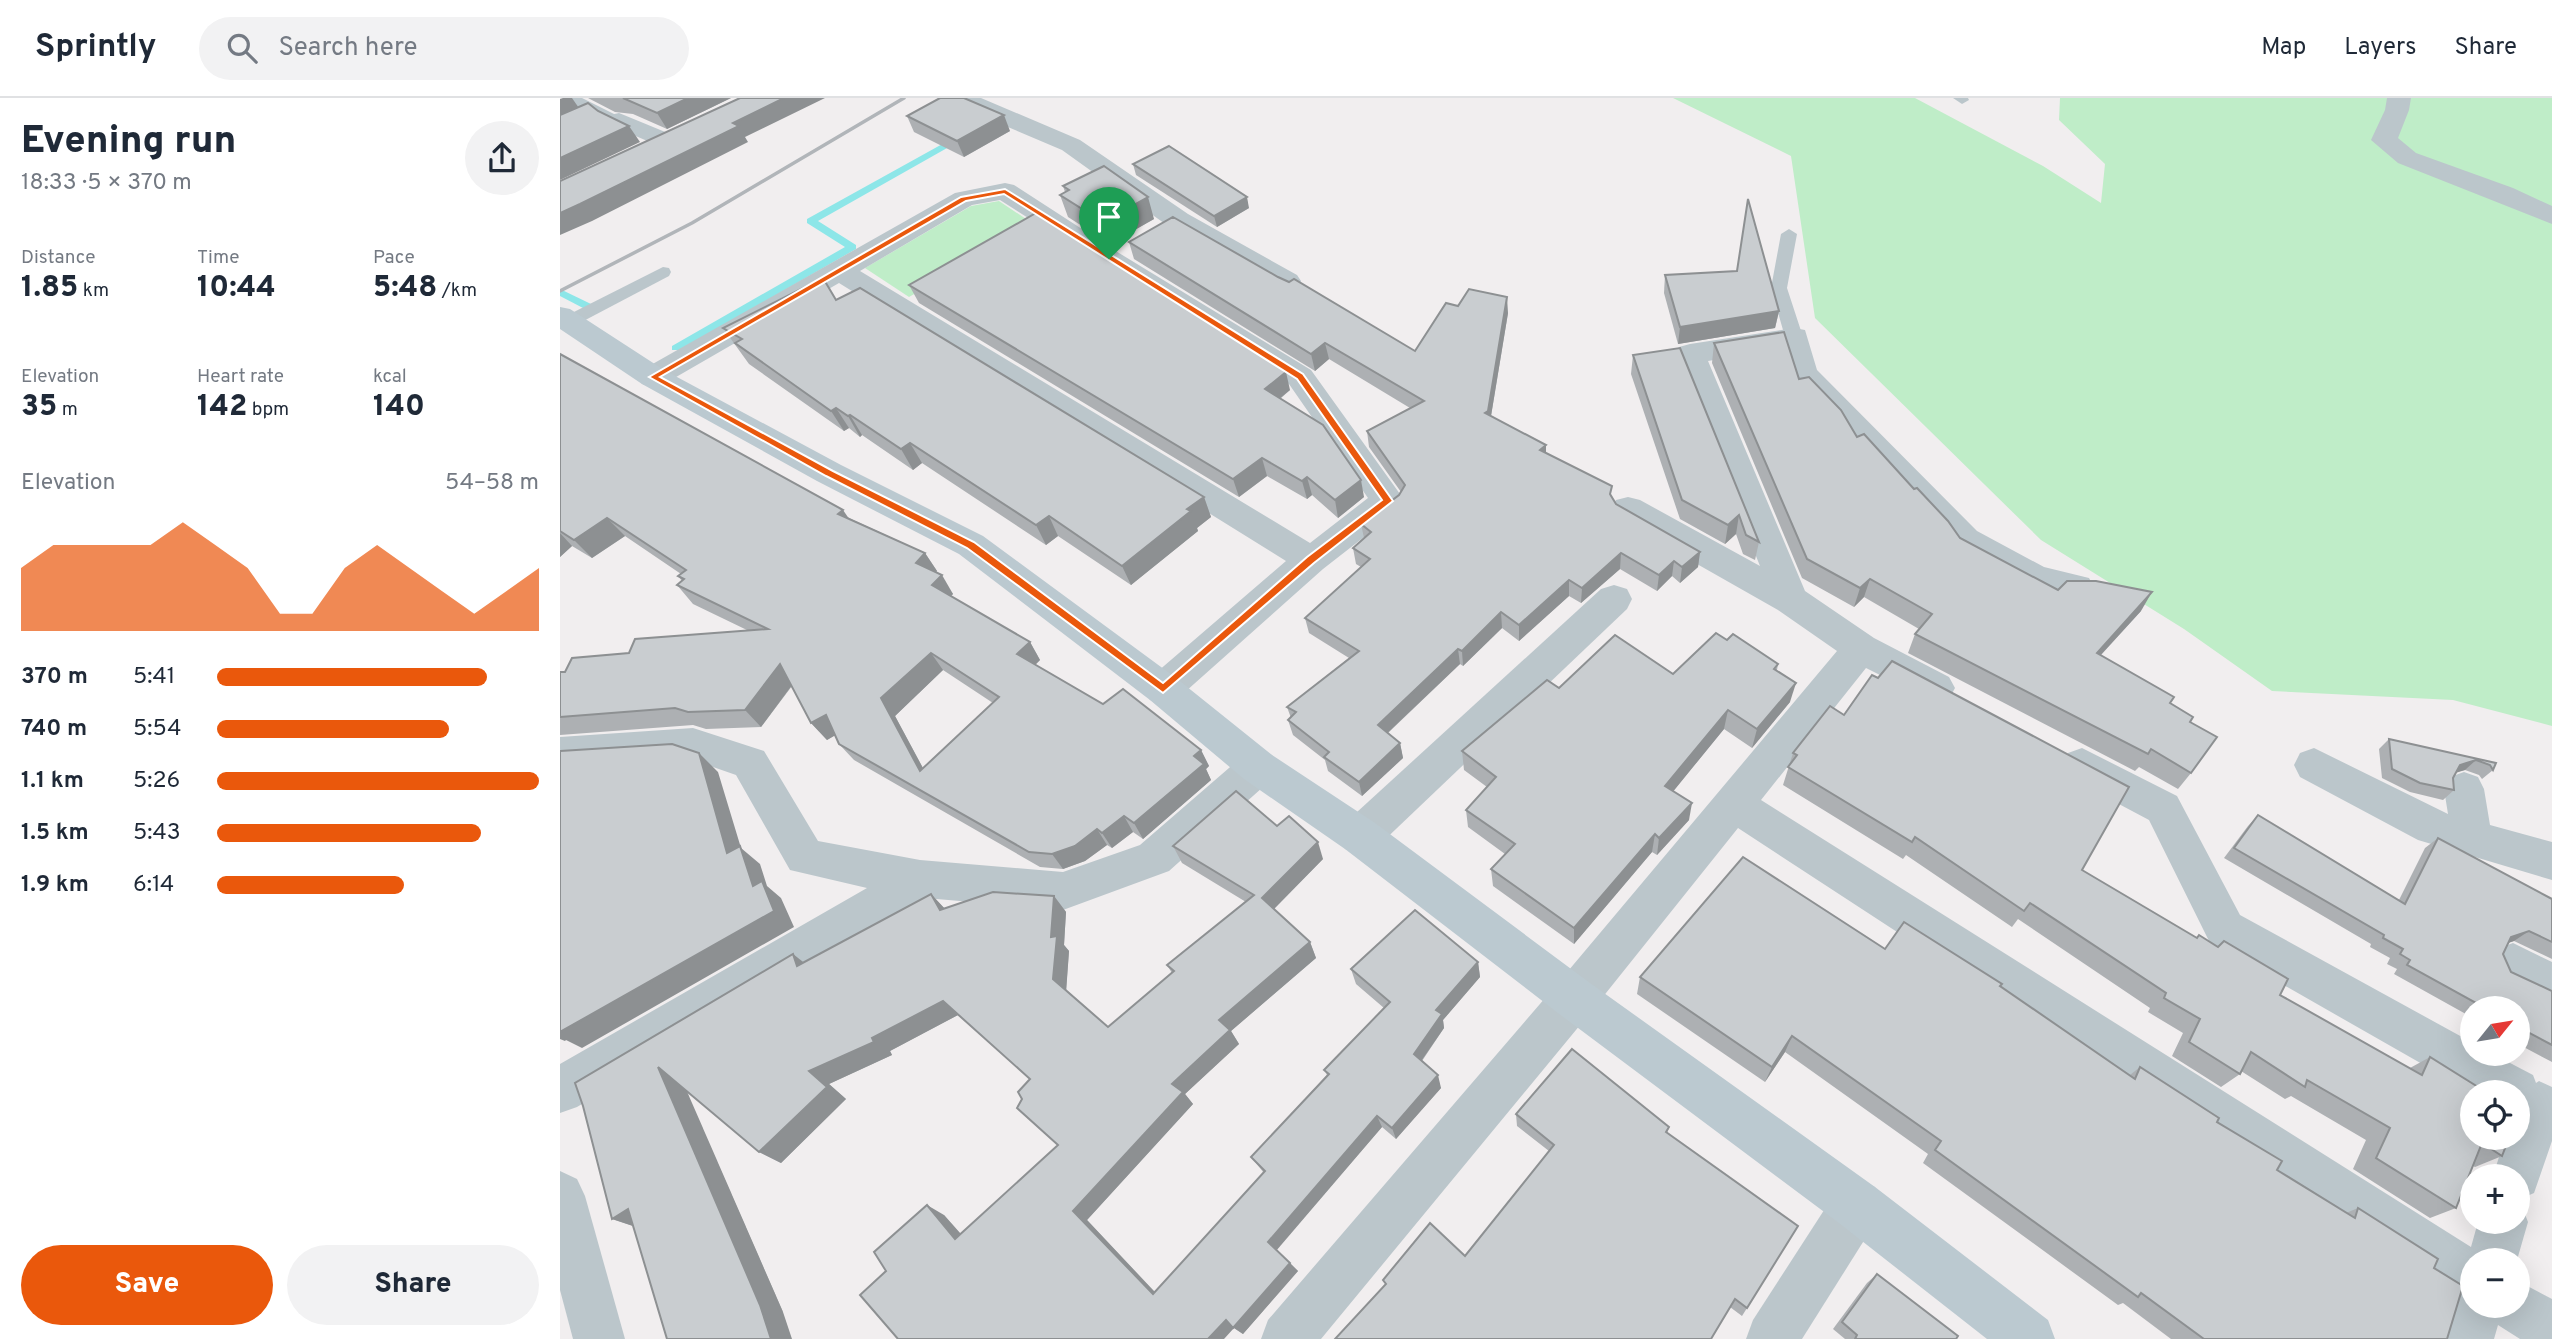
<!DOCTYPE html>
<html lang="en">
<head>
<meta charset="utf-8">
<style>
	body { margin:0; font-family:Overpass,sans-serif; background:#f2f2f3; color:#1f2937; height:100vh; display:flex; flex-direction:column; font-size:26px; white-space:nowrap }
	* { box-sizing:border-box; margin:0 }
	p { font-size:23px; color:#747a83 }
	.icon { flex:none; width:38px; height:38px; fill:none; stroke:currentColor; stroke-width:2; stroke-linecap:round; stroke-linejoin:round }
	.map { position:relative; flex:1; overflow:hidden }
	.panel { display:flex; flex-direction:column; background:#fff; width:560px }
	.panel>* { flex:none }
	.needle { width:46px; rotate:60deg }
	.buttons { position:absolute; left:1900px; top:898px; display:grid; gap:14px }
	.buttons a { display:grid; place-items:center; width:70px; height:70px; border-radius:50%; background:#fff; box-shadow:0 7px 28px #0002; font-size:35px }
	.pin { position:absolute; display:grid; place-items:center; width:60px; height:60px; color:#fff; margin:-72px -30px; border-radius:50% 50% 50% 0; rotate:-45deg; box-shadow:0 0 7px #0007 }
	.pin .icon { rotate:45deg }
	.round { display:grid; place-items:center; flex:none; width:74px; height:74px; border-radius:37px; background:#f2f2f3 }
	.head { display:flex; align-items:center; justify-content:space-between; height:119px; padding:0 21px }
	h1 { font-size:38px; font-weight:800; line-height:52px }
	.figures { display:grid; grid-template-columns:repeat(3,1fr); gap:10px; height:119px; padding:7px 21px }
	.figures div { display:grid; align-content:center }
	.figures b { font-size:30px; font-weight:800 }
	.figures small { font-size:19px; font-weight:400 }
	.figures p { font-size:19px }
	.chart { height:196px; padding:14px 21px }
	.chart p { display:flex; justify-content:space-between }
	.chart svg { width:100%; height:126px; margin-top:7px; fill:#ea580c; opacity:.7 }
	.action { display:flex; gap:14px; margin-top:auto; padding:14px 21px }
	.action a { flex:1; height:80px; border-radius:42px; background:#ea580c; color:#fff; font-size:28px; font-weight:800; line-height:80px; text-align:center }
	.action a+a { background:#f2f2f3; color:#1f2937 }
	ul { padding:0 21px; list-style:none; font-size:23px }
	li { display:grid; grid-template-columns:112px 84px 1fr; align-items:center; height:52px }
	li i { height:18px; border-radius:9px; background:#ea580c }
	header { display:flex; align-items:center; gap:42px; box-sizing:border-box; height:98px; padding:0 35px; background:#fff; border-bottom:2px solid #e0e1e3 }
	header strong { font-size:33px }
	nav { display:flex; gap:38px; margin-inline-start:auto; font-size:24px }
	.search { width:490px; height:63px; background:#f2f2f3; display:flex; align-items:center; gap:18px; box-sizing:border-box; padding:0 24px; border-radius:38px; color:#747a83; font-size:26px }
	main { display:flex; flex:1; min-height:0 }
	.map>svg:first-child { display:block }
</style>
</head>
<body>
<header>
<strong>Sprintly</strong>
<div class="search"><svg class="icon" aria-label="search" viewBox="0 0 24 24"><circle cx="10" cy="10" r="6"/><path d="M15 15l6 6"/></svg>Search here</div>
<nav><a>Map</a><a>Layers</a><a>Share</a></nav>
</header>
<main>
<section class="panel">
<div class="head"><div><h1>Evening run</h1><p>18:33 · 5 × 370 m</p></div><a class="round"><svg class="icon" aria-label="share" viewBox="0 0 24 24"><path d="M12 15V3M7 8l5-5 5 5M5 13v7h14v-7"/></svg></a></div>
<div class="figures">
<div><p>Distance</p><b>1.85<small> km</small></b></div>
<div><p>Time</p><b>10:44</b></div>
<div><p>Pace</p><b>5:48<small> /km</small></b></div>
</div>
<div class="figures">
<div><p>Elevation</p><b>35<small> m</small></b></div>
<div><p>Heart rate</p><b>142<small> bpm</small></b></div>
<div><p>kcal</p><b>140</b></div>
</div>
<div class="chart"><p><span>Elevation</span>54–58 m</p>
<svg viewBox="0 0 160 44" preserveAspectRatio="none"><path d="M0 44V22L10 14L20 14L30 14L40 14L50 6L60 14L70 22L80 38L90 38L100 22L110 14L120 22L130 30L140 38L150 30L160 22V44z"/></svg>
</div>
<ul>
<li><b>370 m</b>5:41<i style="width:84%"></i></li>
<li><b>740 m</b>5:54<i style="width:72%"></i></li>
<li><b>1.1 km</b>5:26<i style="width:100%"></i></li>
<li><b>1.5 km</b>5:43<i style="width:82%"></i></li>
<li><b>1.9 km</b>6:14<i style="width:58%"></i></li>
</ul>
<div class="action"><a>Save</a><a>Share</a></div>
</section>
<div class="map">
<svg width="1992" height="1241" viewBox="0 0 1992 1241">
	<rect width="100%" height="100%" fill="#f1eeef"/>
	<g fill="#bfedc8">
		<path d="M1113 0H1355L1483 68 1541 105 1545 66 1499 22 1500 0H1992V628L1893 602 1712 593 1624 531 1481 442 1255 220 1231 58Z"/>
		<path d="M439 103 475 127 349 199 305 170 411 108Z"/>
	</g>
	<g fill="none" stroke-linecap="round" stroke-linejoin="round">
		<g fill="#8de6e8" fill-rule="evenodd">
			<path d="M395 39 403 41 258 123 296 147V151L120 252H112V248L285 149 247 125V121Z"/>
			<path d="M0 191 31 206 32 208 31 210H23L0 198Z"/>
		</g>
		<g fill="#bbc6cb" fill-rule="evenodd">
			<path d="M9 0H22L66 22 64 25H54L10 5Z"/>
			<path d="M1393 0H1408L1409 2 1402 6Z"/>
			<path d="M1229 131 1237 136 1227 190 1243 239 1234 245 1225 239 1211 190 1221 136Z"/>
			<path d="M103 169 109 170 111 174 109 178 14 228 8 229 0 225 2 220Z"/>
		</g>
		<g fill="#bbc6cb" fill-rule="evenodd">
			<path d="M388 0H421L520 42 628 116 737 177 741 183 737 189 727 192 717 189 608 128 502 52 391 5Z"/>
			<path d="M1827 0H1851L1849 12 1838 40 1856 55 1953 90 1992 108V126L1838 65 1811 42 1825 12Z"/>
			<path d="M59 15 115 38 119 43 115 48 106 51 50 27 47 22 50 17Z"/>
			<path d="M445 85 454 87 559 155 751 272 845 403 840 411 763 471 616 602 603 606 590 602 584 591 590 580 726 463 279 185 104 286 93 289 82 286 78 279 82 272 395 95ZM440 102 729 286 808 400 750 445 300 173 412 107Z"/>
			<path d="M1234 230 1245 232 1257 272 1417 433 1484 469 1529 480 1534 489 1529 498C1508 505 1484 497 1464 490L1393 451 1232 282 1222 251 1148 263 1245 493 1314 540 1389 579 1395 590 1389 601 1376 605 1306 570 1201 702 1911 1149 1918 1124H1958V1105L1961 1106 1968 1124 1957 1162H1913V1208H1958V1183L1992 1201V1241H1960L1938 1227 1934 1241H1882L1896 1199 1178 730 1030 915 761 1241H701L708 1222 998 885 1277 553 1218 512 1056 420 1051 411 1056 402 1068 399 1080 402 1200 468 1115 256 1119 249 1130 246Z"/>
			<path d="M1054 487 1067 491 1072 501 1067 511 815 751 800 756 785 751 779 738 785 725 1041 491Z"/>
			<path d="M133 630 204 653 258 743 360 762 503 774 580 747 684 657 698 652 712 657 718 669 712 681 609 773 503 812 365 800 17 1009 0 1015V966L307 790 230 772 176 677 133 662 0 671V639Z"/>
			<path d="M1522 650 1617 698 1680 817 1913 945V956H1933L1973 977 1976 985 1979 983 1992 989V1043L1974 1095 1958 1102V1078H1933L1945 1040H1958V994L1913 995 1650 845 1589 722 1508 679 1502 667 1508 655Z"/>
			<path d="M1754 650 1888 716 1884 691 1890 679 1904 674 1918 679 1924 691 1930 727 1992 744V782L1858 742 1740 679 1734 667 1740 655Z"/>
			<path d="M1953 845 1992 864V909L1937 881 1931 866 1937 851Z"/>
			<path d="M0 1073 17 1081 25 1098 65 1241H13L0 1192Z"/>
			<path d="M1297 1082 1315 1089 1322 1107 1315 1125 1242 1241H1186L1193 1222 1279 1089Z"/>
		</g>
		<path fill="#bbc9d0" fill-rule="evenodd" d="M0 209 10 211 104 272 281 367 423 438 616 580 712 657 815 725 1030 885 1315 1089 1488 1222 1495 1241H1427L1279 1125 998 915 785 751 684 681 590 602 399 456 257 383 82 286 0 231Z"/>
		<path stroke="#b1b5b9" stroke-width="3.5" d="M0 193 132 125 344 0"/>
	</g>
	<g fill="#adb0b3" fill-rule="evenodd">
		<path d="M28 0H171L107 31 73 16 55 14Z"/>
		<path d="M347 18 450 33 404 59 354 34Z"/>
		<path d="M573 66 689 110 657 129 576 77Z"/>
		<path d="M503 88 594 121 550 146 508 119 500 97 505 94Z"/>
		<path d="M569 144 718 179 855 253 898 208 948 215 931 318 1052 400 1056 406 1140 454 1138 469 1120 485 1112 478 1097 493 1060 471 1021 505 1009 498 959 543 942 530 903 568 900 566 828 635 840 645 843 660 802 698 768 673 765 662 733 637 728 622 731 620 727 609 789 560 749 535 745 520 801 469 796 466 793 450 804 440 801 426 839 397 841 394 809 349 807 333 850 310 769 261 755 273 574 161Z"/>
		<path d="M1105 177 1219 213 1215 230 1118 246 1104 195Z"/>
		<path d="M349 187 730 292 720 301 804 399 778 420 752 397 747 401 707 378 679 399 359 205Z"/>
		<path d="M276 202 644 399 651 419 637 430 638 433 571 487 498 438 486 447 362 365 353 372 302 337 300 339 289 330 284 333 189 266 163 230Z"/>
		<path d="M1154 245 1239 281 1297 339 1354 391 1400 440 1498 492 1581 513 1541 557 1610 605 1630 624 1631 675 1618 691 1579 669 1575 673 1348 555 1355 536 1359 531 1304 499 1294 509 1242 480 1152 265Z"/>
		<path d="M0 256 289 420 365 455 377 473 376 474 393 496 391 498 470 544 480 562 475 567 543 606 641 652 649 668 646 671 651 682 583 741 573 734 552 750 547 747 525 763 503 771 480 769 294 662 279 646 275 637 267 642 251 625 232 588 201 629 146 631 133 627 0 637V574H5L69 555 189 533 133 506 117 487 122 483 118 478 121 476 65 438 32 460 12 448 0 459ZM383 572 433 605 363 670 335 618Z"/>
		<path d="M1073 257 1199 444 1195 462 1183 456 1176 436 1165 446 1120 421 1071 276Z"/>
		<path d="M1167 542 1218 566 1217 572 1230 604 1192 650 1164 631 1113 693 1129 722 1097 757 1092 754 1014 846 933 788 931 771 945 756 908 729 906 712 927 689 904 672 902 653 999 590 1113 576Z"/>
		<path d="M1829 641 1936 665 1933 672 1922 681 1919 677 1905 672 1896 674 1893 680 1894 692 1883 702 1850 694 1822 680 1819 651Z"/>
		<path d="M1233 655 1522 772 1636 840 1639 837 1720 897 1850 970 1870 959 1942 1058 1915 1069 1913 1068 1896 1110 1870 1120 1793 1071 1806 1042 1731 998 1725 1001 1681 973 1680 976 1661 989 1612 958 1623 935 1588 914 1590 910 1458 821 1452 829 1346 757 1343 761 1223 687Z"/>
		<path d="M1698 717 1839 802 1865 750 1878 740 1992 801V861L1954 843 1948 845 1943 856 1951 874 1992 893V964L1958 946V910H1913V920L1834 876 1837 871 1827 866 1830 860 1810 849 1811 846 1664 760 1688 728Z"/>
		<path d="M717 728 763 761 714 811 750 844 756 860 671 933 679 946 625 996 633 1006 527 1122 595 1194 704 1075 691 1059 767 977 764 972 824 910 796 886 791 871 918 864 920 879 883 922 884 930 862 963 881 990 836 1041 822 1029 716 1152 738 1173 683 1236 674 1230 326 1173 384 1117 401 1136 498 1047 462 1001 470 981 398 917 330 953 332 957 269 986 286 1001 221 1065 199 1054 126 993 223 1214 73 1128 52 1121 23 1008 233 856 243 865 371 796 384 810 494 798 506 814 504 847 509 853 506 892 548 929 612 875 607 867 686 804 622 765 613 748Z"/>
		<path d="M1325 851 1440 888 1570 977 1580 969 1657 1024 1717 1072 1786 1115 1798 1110 1874 1170 1887 1241H1611L1563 1205 1558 1207 1363 1065 1368 1056 1225 954 1205 984 1077 896 1080 879Z"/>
		<path d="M956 1016 1109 1029 1107 1036 1187 1210 1182 1218 1170 1209 826 1186 823 1182 905 1158 989 1053 957 1028Z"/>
		<path d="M1317 1176 1396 1241H1285L1273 1231 1307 1185Z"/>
	</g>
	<g fill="#8d9092">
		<path d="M3 0H12L21 13 0 22V1Z"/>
		<path d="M128 0H171L107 31 97 15Z"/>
		<path d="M224 0H265L185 39 188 44 32 123 0 137V115L173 25Z"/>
		<path d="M444 17 450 33 404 59 397 43Z"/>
		<path d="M69 28 80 44 0 82V60Z"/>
		<path d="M588 99 594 121 550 146 543 124Z"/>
		<path d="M687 99 689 110 657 129 654 118Z"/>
		<path d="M947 199 948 215 929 330 925 315Z"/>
		<path d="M1219 213 1215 230 1118 246 1120 229Z"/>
		<path d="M765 245 769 261 755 273 751 256Z"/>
		<path d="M726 274 730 292 709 309 705 291Z"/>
		<path d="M276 310 289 330 284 333 271 313Z"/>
		<path d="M290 317 302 337 300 339 288 318Z"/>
		<path d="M350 345 362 365 353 372 341 351Z"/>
		<path d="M986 347V363L980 352Z"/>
		<path d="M702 360 707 378 679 399 673 381Z"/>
		<path d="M747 379 752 397 747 401 742 383Z"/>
		<path d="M801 382 804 399 778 420 775 402Z"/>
		<path d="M644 399 651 419 637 430 638 433 571 487 562 468 627 411Z"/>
		<path d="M283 412 296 431 278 416Z"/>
		<path d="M1179 417 1176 436 1165 446 1168 427Z"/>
		<path d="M489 418 498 438 486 447 476 427Z"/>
		<path d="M47 420 65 438 32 460 14 442Z"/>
		<path d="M0 435 12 448 0 459Z"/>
		<path d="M1140 454 1138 469 1120 485 1122 469Z"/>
		<path d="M365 455 377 473 368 484 356 465Z"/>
		<path d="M1061 455 1060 471 1021 505 1022 490Z"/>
		<path d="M1114 463 1112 478 1097 493 1099 477Z"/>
		<path d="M382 477 393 496 384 505 372 487Z"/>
		<path d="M1310 481 1304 499 1294 509 1300 490Z"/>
		<path d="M1009 482V498L959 543V527Z"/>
		<path d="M1592 494 1581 513 1526 573 1537 555Z"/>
		<path d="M941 514 942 530 903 568 902 553Z"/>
		<path d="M470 544 480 562 468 574 457 556Z"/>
		<path d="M898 551 900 566 821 641 818 627Z"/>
		<path d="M371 555 383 572 335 618 373 689 360 673 321 600Z"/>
		<path d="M220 566 235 583 201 629 185 612Z"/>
		<path d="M1236 585 1230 604 1192 650 1197 631Z"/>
		<path d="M1168 612 1164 631 1103 706 1105 688Z"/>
		<path d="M266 617 281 634 267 642 251 625Z"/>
		<path d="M840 645 843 660 802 698 799 684Z"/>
		<path d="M641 652 649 668 646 671 651 682 583 741 574 725 634 658Z"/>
		<path d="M139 655 158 674 181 750 200 766 207 788 221 800 234 829 22 950 6 942 5 943 0 941V928L193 788 167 755Z"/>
		<path d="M1916 662 1905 672 1889 677 1900 667Z"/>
		<path d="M1132 705 1129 722 1097 757 1099 740Z"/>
		<path d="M564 718 573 734 552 750 542 735Z"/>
		<path d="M537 731 547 747 525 763 503 771 492 756Z"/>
		<path d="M1095 736 1092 754 1014 846V830Z"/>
		<path d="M758 744 763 761 709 816 702 800Z"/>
		<path d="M371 796 386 812H380Z"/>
		<path d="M494 798 506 814 504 847 509 853 506 895 493 881 491 839Z"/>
		<path d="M1969 833 1954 843 1936 849 1951 839Z"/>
		<path d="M750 844 756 860 671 933 679 946 625 996 633 1006 527 1122 604 1204 593 1196 513 1113 612 986 659 922Z"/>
		<path d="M233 856 252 871 237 868Z"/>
		<path d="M918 864 920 879 883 922 884 930 857 969 854 956 876 912Z"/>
		<path d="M383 903 398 917 330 953 332 957 269 986 286 1001 221 1065 199 1054 249 973Z"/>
		<path d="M1232 938 1225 954 1205 984 1212 969Z"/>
		<path d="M98 969 122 982 223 1214 232 1241H211Z"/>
		<path d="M878 977 881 990 836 1041 832 1030Z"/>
		<path d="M817 1018 822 1029 716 1153 708 1144Z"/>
		<path d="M367 1107 384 1117 413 1150 395 1141Z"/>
		<path d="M68 1111 79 1130 52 1121Z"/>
		<path d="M730 1165 738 1173 683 1236 674 1230 664 1241H648L666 1222Z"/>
	</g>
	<g fill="#c9cdd0" stroke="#8d9092" stroke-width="2" fill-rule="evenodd">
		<path d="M63 0H128L97 15Z"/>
		<path d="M180 0H224L173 25 179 28 20 106 0 115V83Z"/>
		<path d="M380 0H404L444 17 397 43 347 18Z"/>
		<path d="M28 5 38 13 69 28 0 60V17Z"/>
		<path d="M609 48 687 99 654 118 573 66Z"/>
		<path d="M544 68 588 99 543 124 500 97 509 92 503 88Z"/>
		<path d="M1188 101 1219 213 1120 229 1105 177 1177 173Z"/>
		<path d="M476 115 723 270 726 274 705 291 763 327 801 382 775 402 747 379 742 383 702 360 673 381 349 187Z"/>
		<path d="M613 119 718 179 729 184 734 181 855 253 886 205 898 208 909 191 947 199 928 313 925 315 986 347 980 352 1052 388 1050 396 1056 406 1140 454 1122 469 1114 463 1099 477 1061 455 1022 490 1009 482 959 527 941 514 902 553 898 551 818 627 840 645 799 684 764 659 769 654 728 622 736 614 727 609 799 553 745 520 810 461 793 450 811 434 801 426 839 397 845 387 807 333 864 303 765 245 751 256 569 144Z"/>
		<path d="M263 180 276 202 300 190 644 399 627 411 631 413 562 468 489 418 476 427 350 345 341 351 290 317 288 318 276 310 271 313 175 245 182 241 163 230Z"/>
		<path d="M1224 234 1239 281 1249 279 1281 312 1297 339 1304 336 1354 391 1357 390 1388 423 1400 440 1498 492 1507 483H1536L1592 494 1537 555 1614 599 1610 605 1633 619 1630 624 1657 639 1631 675 1591 651 1588 656 1355 536 1372 516 1310 481 1300 490 1247 461 1154 245Z"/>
		<path d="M1120 250 1199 444 1186 437 1179 417 1168 427 1122 402 1073 257Z"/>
		<path d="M0 256 283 412 278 416 365 455 356 465 382 477 372 487 470 544 457 556 543 606 563 591 641 652 634 658 644 666 574 725 564 718 542 735 537 731 515 748 492 756 469 754 279 646 266 617 251 625 220 566 185 612 128 614 115 610 0 619V574H5L12 560 69 555 75 541 208 531 117 487 124 481 118 478 126 472 47 420 14 442 0 433ZM371 555 439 599 360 673 321 600Z"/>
		<path d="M1156 535 1167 542 1173 536 1218 566 1214 571 1236 585 1197 631 1168 612 1105 688 1132 705 1099 740 1095 736 1014 830 931 771 955 746 906 712 936 679 902 653 987 582 999 590 1055 537 1113 576Z"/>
		<path d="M1332 563 1569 689 1522 772 1637 840 1639 837 1658 849 1664 843 1728 881 1720 897 1862 977 1870 959 1926 994H1913V1040H1949L1942 1058 1922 1045 1896 1110 1816 1060 1830 1030 1747 982 1745 989 1691 954 1680 976 1629 944 1640 921 1604 900 1606 895 1470 805 1464 813 1355 739 1352 744 1228 669 1237 657 1233 655 1270 608 1284 617 1312 577 1318 580Z"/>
		<path d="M1829 641 1936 665 1933 672 1930 667 1916 662 1900 667 1893 680 1894 692 1860 685 1832 671Z"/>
		<path d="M112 646 139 655 167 755 180 748 193 788 202 783 214 813 0 934V653Z"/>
		<path d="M676 693 717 728 729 718 758 744 702 800 750 844 659 922 670 932 612 986 623 994 513 1113 593 1196 705 1073 691 1059 769 976 764 972 830 904 791 871 855 812 918 864 876 912 882 916 854 956 878 977 832 1030 817 1018 708 1144 730 1165 673 1230 666 1222 648 1241H338L300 1197 326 1173 314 1154 367 1107 395 1141 498 1047 457 1010 462 1001 458 994 470 981 383 903 312 940 314 944 249 973 267 989 199 1054 98 969 200 1207 211 1241H107L68 1111 52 1121 23 1008 15 985 233 856 237 868 371 796 380 812 433 794 494 798 491 839 497 838 493 881 548 929 614 873 607 867 694 797 613 748Z"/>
		<path d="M1698 717 1845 806 1878 740 1992 801V844L1969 833 1951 839 1943 856 1951 874 1992 893V947L1958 929V910H1925L1847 867 1850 862 1840 856 1843 851 1823 840 1824 837 1674 750Z"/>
		<path d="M1183 759 1325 851 1344 824 1442 886 1440 888 1575 981 1580 969 1659 1020 1657 1024 1722 1063 1717 1072 1795 1120 1798 1110 1878 1161 1874 1170 1903 1188 1887 1241H1644L1581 1195 1578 1199 1375 1052 1381 1043 1232 938 1212 969 1080 879Z"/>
		<path d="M1012 951 1109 1029 1106 1034 1238 1128 1187 1210 1175 1201 1151 1241H775L826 1186 823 1182 870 1125 905 1158 994 1047 956 1016Z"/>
		<path d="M1317 1176 1398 1238 1396 1241H1295L1297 1237 1282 1224Z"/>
	</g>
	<path fill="#ea580c" stroke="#fff" stroke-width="2" fill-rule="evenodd" d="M445 91 743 276 833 403 754 465 603 595 407 450 266 378 89 279 401 99ZM444 96 737 281 822 402 747 459 603 585 414 444 273 373 100 279 406 103Z"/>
</svg>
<div class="buttons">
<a><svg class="needle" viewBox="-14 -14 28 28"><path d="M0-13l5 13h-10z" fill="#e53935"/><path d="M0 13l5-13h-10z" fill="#747a83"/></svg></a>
<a><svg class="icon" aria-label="locate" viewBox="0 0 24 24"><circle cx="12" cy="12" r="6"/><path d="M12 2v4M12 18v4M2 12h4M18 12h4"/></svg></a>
<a>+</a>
<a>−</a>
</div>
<div class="pin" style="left:549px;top:161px;background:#1e9e55"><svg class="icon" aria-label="arrive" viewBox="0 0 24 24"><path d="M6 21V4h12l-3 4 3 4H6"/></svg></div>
</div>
</main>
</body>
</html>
